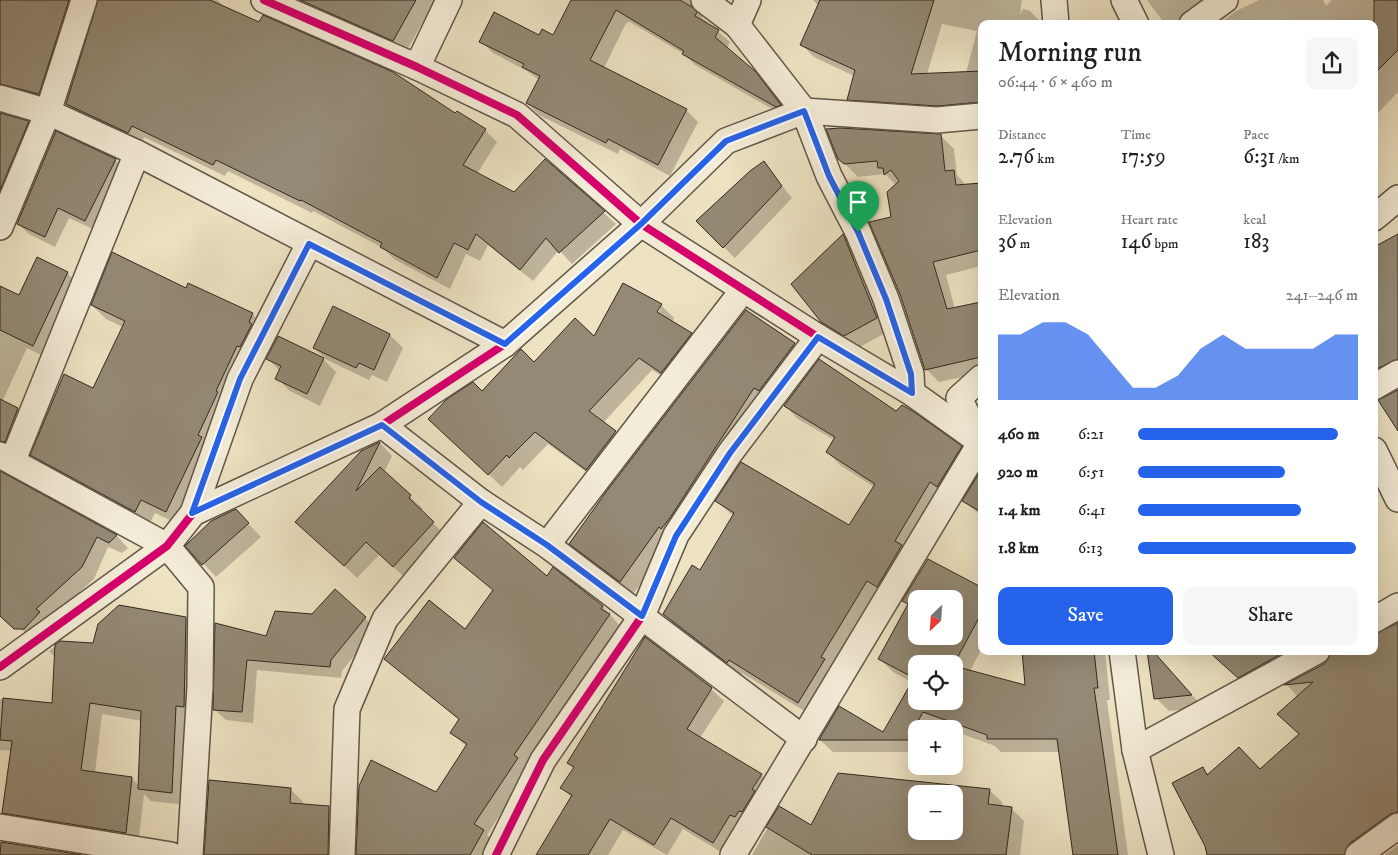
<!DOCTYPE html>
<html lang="en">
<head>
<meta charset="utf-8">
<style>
	body { margin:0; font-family:"IM FELL DW Pica",serif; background:#f6f6f6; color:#202124; height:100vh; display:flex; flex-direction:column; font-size:19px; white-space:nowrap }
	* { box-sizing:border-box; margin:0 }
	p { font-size:16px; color:#757577 }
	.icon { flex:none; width:28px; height:28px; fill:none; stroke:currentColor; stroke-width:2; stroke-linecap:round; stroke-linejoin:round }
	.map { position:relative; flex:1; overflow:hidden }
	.details { position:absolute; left:978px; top:20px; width:400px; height:635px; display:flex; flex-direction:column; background:#fff; border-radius:10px; box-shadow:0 5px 20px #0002 }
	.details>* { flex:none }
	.needle { width:32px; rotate:205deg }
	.fabs { position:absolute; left:908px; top:590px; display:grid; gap:10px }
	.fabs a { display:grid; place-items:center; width:55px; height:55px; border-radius:10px; background:#fff; box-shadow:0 5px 20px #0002; font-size:25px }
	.pin { position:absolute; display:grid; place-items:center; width:42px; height:42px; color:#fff; margin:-51px -21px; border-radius:50% 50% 50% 0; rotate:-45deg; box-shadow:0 0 5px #0007 }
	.pin .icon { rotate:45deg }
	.round { display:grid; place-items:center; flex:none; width:52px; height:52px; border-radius:10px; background:#f6f6f6 }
	.headline { display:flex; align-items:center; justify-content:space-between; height:85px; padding:0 20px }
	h1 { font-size:28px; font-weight:600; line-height:38px }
	.stats { display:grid; grid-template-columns:repeat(3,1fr); gap:8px; height:85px; padding:5px 20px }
	.stats div { display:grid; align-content:center }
	.stats b { font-size:21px; font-weight:600 }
	.stats small { font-size:14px; font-weight:400 }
	.stats p { font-size:14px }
	.chart { height:140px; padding:10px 20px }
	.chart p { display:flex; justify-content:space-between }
	.chart svg { width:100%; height:90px; margin-top:5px; fill:#2563eb; opacity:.7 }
	.cta { display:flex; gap:10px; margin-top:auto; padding:10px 20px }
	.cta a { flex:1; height:58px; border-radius:10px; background:#2563eb; color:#fff; font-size:20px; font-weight:600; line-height:58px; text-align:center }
	.cta a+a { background:#f6f6f6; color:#202124 }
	ul { padding:0 20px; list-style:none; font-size:16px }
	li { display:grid; grid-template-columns:80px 60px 1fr; align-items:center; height:38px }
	li i { height:12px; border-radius:6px; background:#2563eb }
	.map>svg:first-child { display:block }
</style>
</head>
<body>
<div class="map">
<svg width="1398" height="855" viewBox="0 0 1398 855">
	<rect width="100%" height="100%" fill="#ede2c2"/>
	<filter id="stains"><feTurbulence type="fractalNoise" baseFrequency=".004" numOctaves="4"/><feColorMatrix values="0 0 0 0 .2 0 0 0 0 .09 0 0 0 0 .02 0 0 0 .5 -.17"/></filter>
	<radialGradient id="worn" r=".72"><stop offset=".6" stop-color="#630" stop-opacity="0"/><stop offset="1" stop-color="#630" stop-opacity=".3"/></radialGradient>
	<g fill="#0003" fill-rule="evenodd">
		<path d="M0 0H79L47 74 57 84 50 105 0 102Z"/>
		<path d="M108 0H217L225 8 485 130 497 142 477 174 515 194 546 161 616 224 572 264 559 250 533 281 488 245 480 261 466 254 450 289 394 259 383 248 313 211 312 213 228 171 225 176 144 137 141 144 79 116 67 104Z"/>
		<path d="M319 0H435L406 52 328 18 316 6Z"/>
		<path d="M571 0H708L701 11 702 18 730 42 727 48 767 86 791 116 788 118 695 65 684 54 630 22 626 23 604 68 686 110 698 122 670 176 620 149 618 154 539 115 527 103 539 80 527 71 493 53 481 41 554 37Z"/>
		<path d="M813 0H1022L1020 15 1023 9 1030 11 1043 24H981V115L861 112 848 99 854 76 814 57 802 45 819 6ZM942 24 977 31 966 73 927 74Z"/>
		<path d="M1147 0H1228L1195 24H1165Z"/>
		<path d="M1259 0H1323L1326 6 1332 0H1398V92L1374 117V24H1219L1236 11Z"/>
		<path d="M0 113 28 122 39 134 0 205V193L27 127H25L0 186Z"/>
		<path d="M940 135 954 149 957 175 967 186 981 184V266L946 275 955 309 981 303V373L939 382 926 369 893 218 896 185 885 174 858 177 839 158Z"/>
		<path d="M115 160 125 170 95 230 69 218 55 247 29 234 18 224Z"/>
		<path d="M764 163 792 198 735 258 696 220Z"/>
		<path d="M1374 179 1378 183 1374 186Z"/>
		<path d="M1398 235V382L1374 386V258L1381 254Z"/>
		<path d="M843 236 855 248 889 331 858 348 834 334 821 321Z"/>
		<path d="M67 273 79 285 45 357 27 348 2 402 18 409 29 421 0 459V287L19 296Z"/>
		<path d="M187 289 252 314 266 328 180 525 155 513 149 525 46 469 32 455 93 389 123 327 106 319 92 305Z"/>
		<path d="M661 305 674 318 672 322 691 334 704 347 675 385 652 370 603 423 628 445 600 482 548 444 523 470 520 467 502 487 443 431 482 392 534 363 594 338ZM658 308H661L655 318 653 317Z"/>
		<path d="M333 308 390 335 403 348 387 382 372 375 369 380 327 360 314 348Z"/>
		<path d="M746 312 794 344 807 357 633 594 584 557 571 544Z"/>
		<path d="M268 359H323L336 372 320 406 290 391 277 378 280 371Z"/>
		<path d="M785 406 896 412 961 447 974 460 811 715 742 673 741 675 677 627 664 614 700 572 733 516 717 501 850 527 874 487 840 465 827 452 834 440 798 419Z"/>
		<path d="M380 443 392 456 384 473 423 509 421 511 446 536 406 579 380 554 357 578 310 534 362 452Z"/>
		<path d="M981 472V516L964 501Z"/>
		<path d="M0 473 117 536 128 548 122 553 108 547 94 579 47 621 35 641 0 611Z"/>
		<path d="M235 510 261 537 216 577 187 546Z"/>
		<path d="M456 557 547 578 553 569 603 607 621 627 487 835 496 843 489 855H358L437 793 467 747 451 732 460 720 385 659 465 630 494 591Z"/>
		<path d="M928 560 981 589V650L970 671 1026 687 1023 651H1105L1110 700H1107L1128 855H1074L1060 752H1001L995 746 954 731V729L936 725 934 729H916V752H833L820 740 883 733 913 683 893 672 880 659 909 605 904 600ZM916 599H954V636H916ZM916 664H954V701H916Z"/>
		<path d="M186 618 198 631 184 805 151 801 144 794 138 845 18 825 6 813 13 751 0 750V699L53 705 64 666 49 651 60 643 94 644ZM102 714 142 721 139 786 132 778 95 773Z"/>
		<path d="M365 618 376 629 342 671 341 678 257 670 253 723 226 720 214 709 216 624 267 638Z"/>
		<path d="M1398 624V829L1364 855H1208L1203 768 1209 775 1260 770 1300 735 1298 697 1287 685 1330 660 1374 651V635L1382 634Z"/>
		<path d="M1209 651H1320L1250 689Z"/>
		<path d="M1158 658 1204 708 1169 711 1156 698Z"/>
		<path d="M711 689 724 701 700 738 761 775 773 787 726 855 683 829 667 855 623 830 608 855H537L572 798 562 788 574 769 568 763Z"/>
		<path d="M838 774 989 790 1002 802V807L1011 808 1024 821 1020 855H752L780 807 812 826ZM916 794H954V831H916Z"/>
		<path d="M291 790 303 802V805L329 807 341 819 340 855H215Z"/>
		<path d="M1398 845V855H1385Z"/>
	</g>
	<g fill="#938974" stroke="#322820" fill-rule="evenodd">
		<path d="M0 0H69L39 94 0 84Z"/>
		<path d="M98 0H210L259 22 263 15 393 72 455 113 457 111 486 129 463 165 514 192 545 159 605 211 559 253 546 238 520 270 476 234 468 250 454 243 437 278 380 247 382 243 301 200 300 201 216 160 213 165 132 126 128 133 66 104Z"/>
		<path d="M300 0H416L393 41Z"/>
		<path d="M571 0H680L692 7 697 12 695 16 719 30 715 37 756 72 781 105 776 107 682 54 684 51 616 10 590 60 687 109 658 165 608 139 606 143 526 103 540 76 522 67 524 64 479 42 494 12 539 35 542 29 553 35Z"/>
		<path d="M820 0H934L911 74 981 71V102L937 106 847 100 855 70 800 45Z"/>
		<path d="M1374 0H1398V50L1374 74Z"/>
		<path d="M0 113 29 121 0 190Z"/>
		<path d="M840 128 941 134 945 171 954 170 956 185 981 183V250L933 262 947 309 981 302V357L925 370 900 294 869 222 891 217 887 192 899 181 891 170 884 175 883 168H878L877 161 844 164 838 159 826 129Z"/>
		<path d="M56 131 116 159 85 221 58 208 45 237 17 224Z"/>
		<path d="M764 161 782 186 723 248 696 221 750 171Z"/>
		<path d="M843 234 877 318 844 336 821 322 791 284Z"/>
		<path d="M1398 234V359L1374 370V247Z"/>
		<path d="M112 252 186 288 188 283 253 313 249 322 252 324 240 347 237 346 216 391 218 392 198 435 202 437 166 512 141 500 135 512 30 455 64 374 93 388 125 321 91 305Z"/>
		<path d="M37 257 68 272 33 346 0 330V286L19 295Z"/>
		<path d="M623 283 662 304 657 312 692 333 661 373 639 358 589 411 616 431 586 470 535 432 509 458 507 455 488 475 428 419 447 399 473 382 482 391 521 349 534 362 575 318 594 336Z"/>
		<path d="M333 306 390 334 374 370 359 363 356 368 313 348Z"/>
		<path d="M746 310 795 343 759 391 754 388 670 518 661 529 659 527 620 582 569 544 606 492Z"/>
		<path d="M278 336 324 358 307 394 275 379 281 366 266 359Z"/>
		<path d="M819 359 896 411 902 405 914 412 962 446 937 487 930 482 895 541 902 545 877 587 867 581 821 657 825 659 798 703 729 660 727 663 663 614 692 565 700 570 734 513 715 501 741 462 849 525 875 484 826 452 835 437 784 406Z"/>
		<path d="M1398 390V431L1378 400Z"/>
		<path d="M0 399 18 408 5 442 0 441Z"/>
		<path d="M380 442 356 491 380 467 411 495 409 498 434 522 393 567 366 542 344 566 295 522 361 451Z"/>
		<path d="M981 470V512L962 501Z"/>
		<path d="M0 471 117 535 109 543 97 537 82 567 36 609 40 612 24 629H14L0 616Z"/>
		<path d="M236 509 249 523 202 565 185 546 211 521Z"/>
		<path d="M483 522 547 576 553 567 603 606 601 609 610 614 514 755 518 758 474 824 484 830 470 855H356L359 786 371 760 436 792 467 744 450 733 459 719 384 659 429 600 465 629 493 590 454 558Z"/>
		<path d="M928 559 981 587V614L954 664H916V701H954V666L1025 685 1022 651H1094L1098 688H1094L1118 855H1073L1057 739H987V735L923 712 908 740H819L839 706 883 732 914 678 878 659 908 604 902 601ZM916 599H954V636H916Z"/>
		<path d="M335 589 366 617 331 660 330 667 247 660 242 712 213 710 215 623 266 636 275 611 312 614Z"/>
		<path d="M119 605 186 617 184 707 176 706 172 793 138 789 141 711 90 703 81 770 132 777 126 833 2 813 12 741 0 740 3 698 52 703 55 645 60 641 93 643 98 624Z"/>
		<path d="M1398 623V812L1390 814 1350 843 1344 855H1207L1205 846 1172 783 1203 767 1207 775 1239 747 1260 769 1299 734 1277 714 1313 682 1284 685 1324 664 1329 658 1331 651H1374V634Z"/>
		<path d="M645 637 712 688 687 729 762 774 752 789 755 791 742 812 739 811 735 817 730 815 713 843 671 818 654 845 610 819 588 855H536L572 795 560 788 574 767 567 763Z"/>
		<path d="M1147 651H1153L1192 695 1154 699Z"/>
		<path d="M1208 651H1286L1238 678Z"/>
		<path d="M838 773 990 789 988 804 1012 807 1006 855H812L766 827 779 806 811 825ZM916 794H954V831H916Z"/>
		<path d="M209 780 291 788 290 803 329 806 328 855H204Z"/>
		<path d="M1 842 82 855H0Z"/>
	</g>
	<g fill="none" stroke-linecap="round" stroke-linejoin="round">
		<defs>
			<g id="minor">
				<path d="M264 0 417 67 517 115 641 224 818 337 730 453 676 535 642 616 543 760 496 855"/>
				<path d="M704 0 737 25 804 111 937 120 981 116"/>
				<path d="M1054 0 1056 24"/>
				<path d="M1124 0 1136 24"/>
				<path d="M1192 24 1225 0"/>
				<path d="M737 25 748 0"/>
				<path d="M417 67 449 0"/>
				<path d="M0 98 48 112 137 153"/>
				<path d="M1374 218 1398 198"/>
				<path d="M0 227 48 112 84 0"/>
				<path d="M818 337 912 393 979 441"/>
				<path d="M1374 387 1398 373"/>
				<path d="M382 425 481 502 547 545 804 739"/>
				<path d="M1374 450 1398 499"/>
				<path d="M0 455 167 546 201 587 200 687 190 855"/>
				<path d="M13 460 137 153 505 344"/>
				<path d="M193 513 240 379 309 244"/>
				<path d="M547 545 743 290"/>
				<path d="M1374 620 1398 606"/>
				<path d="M1122 651 1135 750 1161 855"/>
				<path d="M0 667 167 546 193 513 382 425 505 344 641 224 726 141 804 111 829 176 858 232 886 299 911 374 912 393"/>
				<path d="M1135 750 1317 651"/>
				<path d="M0 827 171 855"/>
				<path d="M342 855 347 709 385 619 481 502"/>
				<path d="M733 855 981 442 959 398 981 378"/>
				<path d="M1358 855 1398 826"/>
			</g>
		</defs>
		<use href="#minor" stroke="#615648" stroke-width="28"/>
		<use href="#minor" stroke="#f3ecd7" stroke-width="25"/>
		<defs>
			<g id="cycleway">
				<path d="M264 0 417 67 517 115 641 224 818 337 730 453 676 535 642 616 543 760 496 855"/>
				<path d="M0 667 167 546 193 513 382 425 505 344 641 224 726 141 804 111 829 176 858 232 886 299 911 374 912 393"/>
			</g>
		</defs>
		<use href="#cycleway" stroke="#f3ecd7" stroke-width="11"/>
		<use href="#cycleway" stroke="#d6006c" stroke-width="8"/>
	</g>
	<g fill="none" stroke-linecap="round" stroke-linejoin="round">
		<defs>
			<path id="route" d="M804 111 829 176 858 232 886 299 911 374 912 393 818 337 730 453 676 536 642 616 547 545 481 502 382 425 192 513 240 379 309 244 505 344 641 224 726 141Z"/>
		</defs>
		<use href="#route" stroke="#fff" stroke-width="10"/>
		<use href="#route" stroke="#2563eb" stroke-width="6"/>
	</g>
	<rect width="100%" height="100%" filter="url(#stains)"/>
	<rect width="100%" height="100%" fill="url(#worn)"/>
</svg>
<div class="fabs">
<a><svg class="needle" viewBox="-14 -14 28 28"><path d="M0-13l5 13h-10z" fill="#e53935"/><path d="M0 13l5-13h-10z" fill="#757577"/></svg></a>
<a><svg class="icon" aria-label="locate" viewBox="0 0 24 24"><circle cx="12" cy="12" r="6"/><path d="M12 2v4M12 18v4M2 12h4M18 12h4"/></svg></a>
<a>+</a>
<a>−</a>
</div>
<div class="pin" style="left:858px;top:232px;background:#1e9e55"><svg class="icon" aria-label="arrive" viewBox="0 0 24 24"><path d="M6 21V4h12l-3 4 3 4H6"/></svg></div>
<section class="details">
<div class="headline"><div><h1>Morning run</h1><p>06:44 · 6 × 460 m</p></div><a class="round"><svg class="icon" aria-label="share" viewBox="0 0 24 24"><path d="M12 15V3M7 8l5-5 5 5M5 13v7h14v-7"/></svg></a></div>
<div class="stats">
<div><p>Distance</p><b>2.76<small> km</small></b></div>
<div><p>Time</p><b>17:59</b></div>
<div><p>Pace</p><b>6:31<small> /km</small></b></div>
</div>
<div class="stats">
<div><p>Elevation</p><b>36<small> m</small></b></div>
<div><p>Heart rate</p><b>146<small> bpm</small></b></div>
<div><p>kcal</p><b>183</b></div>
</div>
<div class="chart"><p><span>Elevation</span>241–246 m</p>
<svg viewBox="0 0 160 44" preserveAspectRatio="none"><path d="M0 44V12L10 12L20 6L30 6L40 12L50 25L60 38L70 38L80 32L90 19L100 12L110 19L120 19L130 19L140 19L150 12L160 12V44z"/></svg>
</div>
<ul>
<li><b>460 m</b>6:21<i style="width:91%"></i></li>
<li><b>920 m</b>6:51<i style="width:67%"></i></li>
<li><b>1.4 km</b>6:41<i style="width:74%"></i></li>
<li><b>1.8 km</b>6:13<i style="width:99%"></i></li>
</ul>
<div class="cta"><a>Save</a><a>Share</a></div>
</section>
</div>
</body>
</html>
